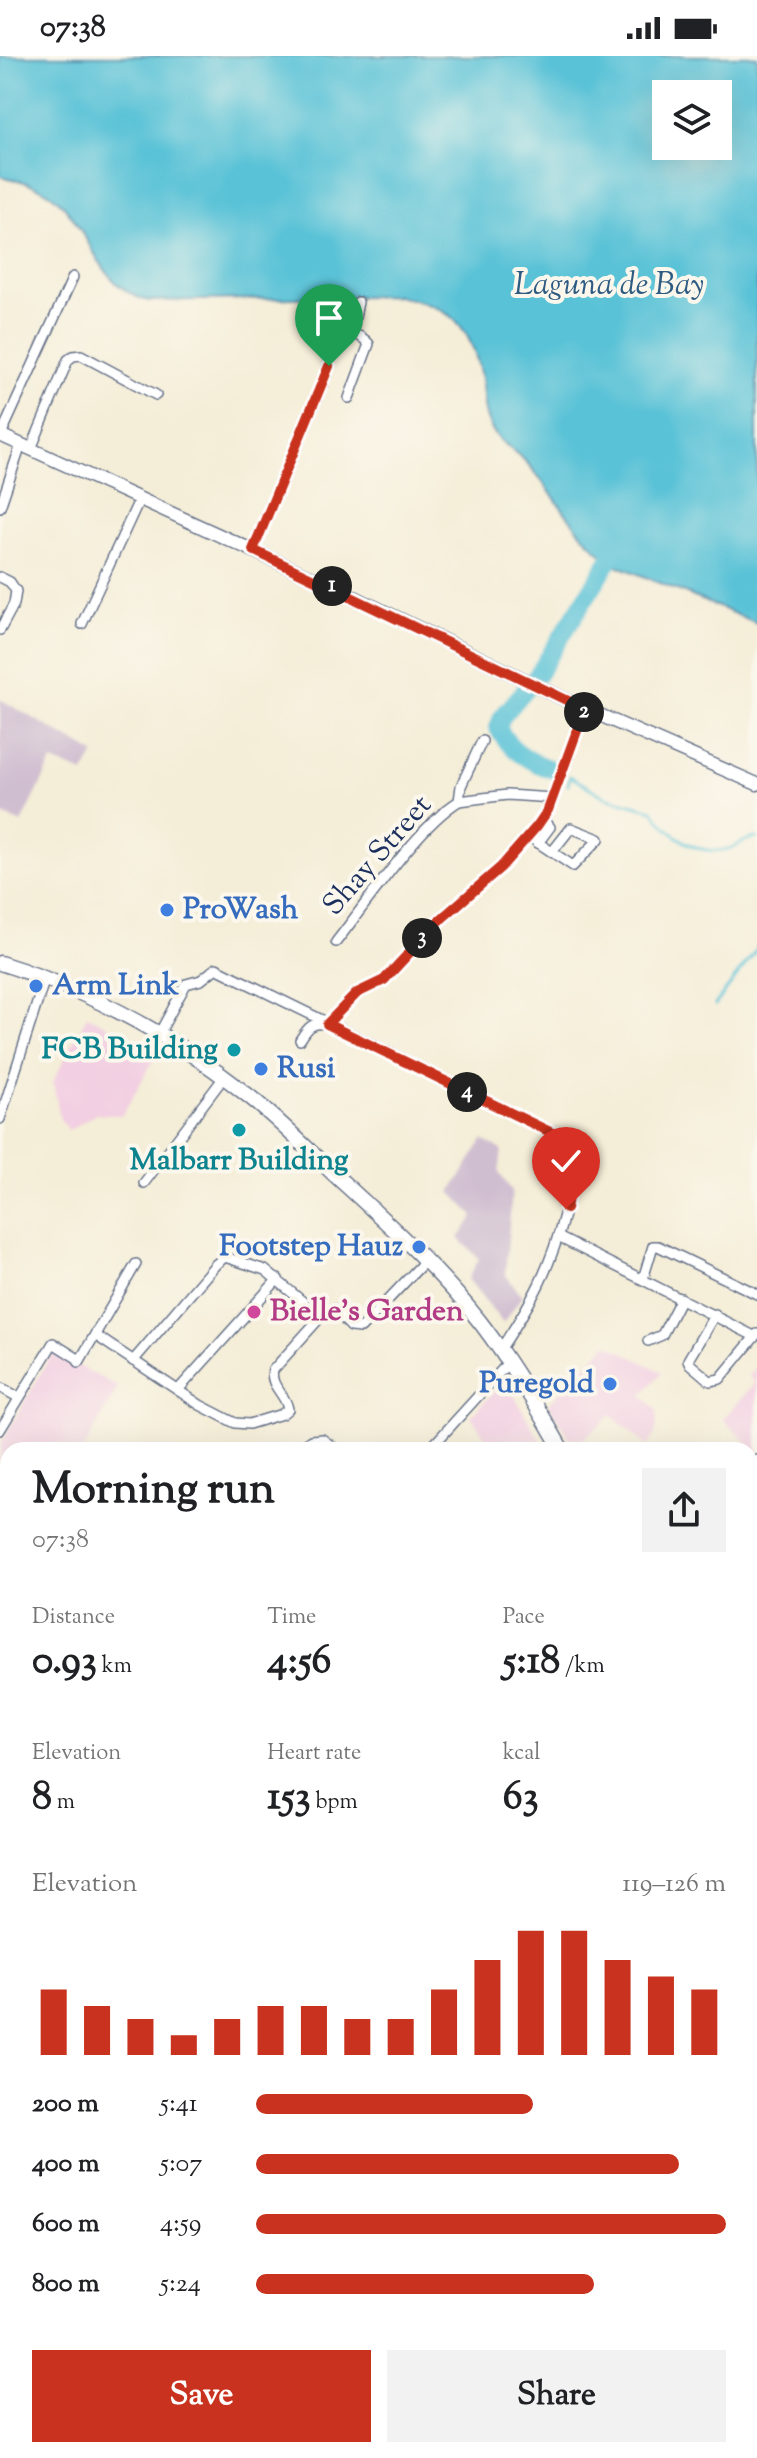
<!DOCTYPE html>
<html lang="en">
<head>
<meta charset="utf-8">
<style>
	body { margin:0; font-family:"Sorts Mill Goudy",serif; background:#f2f2f2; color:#202124; height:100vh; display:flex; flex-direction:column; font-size:30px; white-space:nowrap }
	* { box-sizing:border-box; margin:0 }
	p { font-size:26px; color:#757577 }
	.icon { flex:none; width:44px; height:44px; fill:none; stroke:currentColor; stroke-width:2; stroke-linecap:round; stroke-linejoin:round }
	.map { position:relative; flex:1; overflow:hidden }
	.side { position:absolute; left:0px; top:1386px; width:758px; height:1016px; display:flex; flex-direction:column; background:#fff; border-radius:24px 24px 0 0; box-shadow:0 8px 32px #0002 }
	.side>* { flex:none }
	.controls { position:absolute; left:652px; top:24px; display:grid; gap:16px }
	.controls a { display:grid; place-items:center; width:80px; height:80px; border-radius:0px; background:#fff; box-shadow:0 8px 32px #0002; font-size:40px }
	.pin { position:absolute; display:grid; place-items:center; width:68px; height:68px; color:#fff; margin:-82px -34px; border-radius:50% 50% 50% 0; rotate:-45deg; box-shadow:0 0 8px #0007 }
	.pin .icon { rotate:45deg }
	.km { position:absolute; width:40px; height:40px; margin:-20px; border-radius:50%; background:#222; color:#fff; font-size:22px; line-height:40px; text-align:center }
	.round { display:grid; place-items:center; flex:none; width:84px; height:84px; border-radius:0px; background:#f2f2f2 }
	.summary { display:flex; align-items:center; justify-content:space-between; height:136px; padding:0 32px }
	h1 { font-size:44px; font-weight:700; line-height:60px }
	.metrics { display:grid; grid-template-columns:repeat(3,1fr); gap:12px; height:136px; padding:8px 32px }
	.metrics div { display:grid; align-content:center }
	.metrics b { font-size:40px; font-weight:700 }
	.metrics small { font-size:22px; font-weight:400 }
	.metrics p { font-size:22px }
	.chart { height:224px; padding:16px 32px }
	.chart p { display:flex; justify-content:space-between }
	.chart svg { width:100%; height:144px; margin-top:8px; stroke:#c8321e; stroke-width:6 }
	.button { display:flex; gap:16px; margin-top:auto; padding:16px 32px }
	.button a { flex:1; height:92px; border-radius:0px; background:#c8321e; color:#fff; font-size:32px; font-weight:700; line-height:92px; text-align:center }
	.button a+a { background:#f2f2f2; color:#202124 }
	ul { padding:0 32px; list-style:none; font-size:26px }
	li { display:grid; grid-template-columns:128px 96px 1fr; align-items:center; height:60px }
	li i { height:20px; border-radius:10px; background:#c8321e }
	.status { display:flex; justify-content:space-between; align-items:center; height:56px; padding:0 40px; background:#fff; direction:ltr }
	.status svg { height:22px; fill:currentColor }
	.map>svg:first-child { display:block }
</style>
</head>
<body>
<div class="status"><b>07:38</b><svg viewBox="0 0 49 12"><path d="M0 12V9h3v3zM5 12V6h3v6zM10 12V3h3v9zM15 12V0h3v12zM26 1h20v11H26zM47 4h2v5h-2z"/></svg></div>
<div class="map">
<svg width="757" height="2402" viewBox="0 0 757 2402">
	<rect width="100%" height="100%" fill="#fbf7ec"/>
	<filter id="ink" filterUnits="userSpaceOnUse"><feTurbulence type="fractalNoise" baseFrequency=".0125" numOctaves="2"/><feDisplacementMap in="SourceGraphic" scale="16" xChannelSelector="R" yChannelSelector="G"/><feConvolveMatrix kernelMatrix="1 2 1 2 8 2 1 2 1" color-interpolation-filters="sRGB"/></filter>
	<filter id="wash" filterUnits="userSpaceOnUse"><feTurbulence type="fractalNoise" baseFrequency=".006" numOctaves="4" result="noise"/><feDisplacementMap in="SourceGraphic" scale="32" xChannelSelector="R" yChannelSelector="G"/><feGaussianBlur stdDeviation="1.8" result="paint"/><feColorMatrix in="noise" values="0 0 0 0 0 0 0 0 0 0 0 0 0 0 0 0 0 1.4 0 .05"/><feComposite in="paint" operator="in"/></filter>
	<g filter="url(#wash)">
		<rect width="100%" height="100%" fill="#f4edd7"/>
		<g fill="#f2cfe2">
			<path d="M87 960 158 996 122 1059 95 1058 69 1074 60 1063 53 1026Z"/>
			<path d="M607 1288 662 1316 642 1339 657 1354 656 1376 647 1390 611 1359 575 1390 548 1348Z"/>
			<path d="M53 1296 118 1331 83 1394H8V1529L0 1543V1389Z"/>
			<path d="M757 1310V1397L723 1363 755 1327 749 1320Z"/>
			<path d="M505 1324 546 1394H494L471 1360Z"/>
		</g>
		<g fill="#cfbdd0">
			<path d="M0 643 95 698 84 717 52 705 22 767 0 758Z"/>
			<path d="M483 1084 502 1094 499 1117 512 1135 505 1218 522 1240 503 1267 468 1223 479 1203 459 1182 474 1160 451 1136Z"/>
			<path d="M0 1928 8 1932V2036L0 2032Z"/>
		</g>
		<path fill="#5ac2d7" stroke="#3a789a" stroke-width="2" fill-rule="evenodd" d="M0 0H757V567L619 510C583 490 556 440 529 409 518 396 497 386 490 370 482 356 484 338 481 322 471 267 451 251 397 240L149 245C94 231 92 170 52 139 36 128 18 124 0 120ZM666 38H718V90H666Z"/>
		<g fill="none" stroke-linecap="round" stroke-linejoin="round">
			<g stroke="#5ac2d7" stroke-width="3">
				<path d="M568 729 570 720 605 741 653 754C669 779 697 801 728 793 739 790 745 782 757 782"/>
				<path d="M715 949 757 893"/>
			</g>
			<path stroke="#5ac2d7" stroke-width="18" d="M554 714C530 707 510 695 498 672L502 661 536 621 609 505"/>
		</g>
	</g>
	<g filter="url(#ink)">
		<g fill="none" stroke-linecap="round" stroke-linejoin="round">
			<defs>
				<g id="minor">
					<path d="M317 271C334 273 358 274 369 288L349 342"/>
					<path d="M352 277 358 246"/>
					<path d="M1 379 73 221"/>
					<path d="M31 393 68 304 73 300 81 299 156 339"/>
					<path d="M0 451 21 389"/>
					<path d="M253 494 325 322 338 274"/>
					<path d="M0 521 10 526 16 535 14 548 0 574"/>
					<path d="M82 568 140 442"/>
					<path d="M459 745 461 730 482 685"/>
					<path d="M528 780 573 810 599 783 571 772 552 796"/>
					<path d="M538 787 550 771 541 764"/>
					<path d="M336 886C367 847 418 770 459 745L507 739 553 742"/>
					<path d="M159 978 186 928 201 924 216 912 577 1089C570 1110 570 1133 565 1155 551 1212 532 1246 500 1294"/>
					<path d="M300 984C308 971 312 966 327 968L357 937 384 924 440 864 501 811 537 770 548 754 585 653"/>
					<path d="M0 1063 45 922"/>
					<path d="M144 1127 224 1021"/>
					<path d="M558 1181 754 1280"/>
					<path d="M643 1223 653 1190H658L757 1238"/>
					<path d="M715 1258 688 1304 690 1308 710 1325 720 1323 757 1278"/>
					<path d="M95 1279 200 1349 235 1367 249 1368 282 1358 288 1353C286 1338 269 1330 273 1314L327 1254 334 1253 351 1271 361 1272 426 1204"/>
					<path d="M648 1285 662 1279 681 1242"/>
					<path d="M133 1305 216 1208 225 1201 265 1214 321 1261"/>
					<path d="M79 1306 136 1208"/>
					<path d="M0 1331 16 1340"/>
					<path d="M178 1334 278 1223"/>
					<path d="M0 1374 53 1287 80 1304"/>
					<path d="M297 1394 311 1384 322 1383 337 1394"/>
					<path d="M429 1394 509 1306"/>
					<path d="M750 1410 757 1404"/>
					<path d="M0 1548 8 1554"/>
					<path d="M0 1586 8 1575"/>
					<path d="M0 1614H8"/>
					<path d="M750 1822 757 1815"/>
					<path d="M0 1843 8 1834"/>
					<path d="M750 1947 757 1937"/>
					<path d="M750 2064 757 2056"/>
					<path d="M8 2208 2 2226 8 2231"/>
					<path d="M750 2251 757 2259"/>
					<path d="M283 2394 298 2402"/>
					<path d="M409 2394 419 2402"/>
					<path d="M513 2394 527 2402"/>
				</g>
				<g id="tertiary">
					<path d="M0 2138 8 2122"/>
					<path d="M750 2201 757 2195"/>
					<path d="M555 2402 564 2394"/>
				</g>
				<path id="secondary" d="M0 379 348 538 570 646 757 728"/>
				<g id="trunk">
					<path d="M0 907C91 935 176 982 250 1041 280 1065 307 1093 335 1119 386 1166 437 1211 480 1266 511 1306 537 1350 562 1394"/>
					<path d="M750 1633 757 1637"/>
				</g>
				<g id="motorway">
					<path d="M0 2281 8 2286"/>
					<path d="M0 2318 8 2323"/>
					<path d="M127 2394 141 2402"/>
					<path d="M183 2394 197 2402"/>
				</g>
			</defs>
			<use href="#minor" stroke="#677288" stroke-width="12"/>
			<use href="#tertiary" stroke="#677288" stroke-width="14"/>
			<use href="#secondary" stroke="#677288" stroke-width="15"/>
			<use href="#trunk" stroke="#677288" stroke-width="17"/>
			<use href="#motorway" stroke="#677288" stroke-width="19"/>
			<use href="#minor" stroke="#fff" stroke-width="9"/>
			<use href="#tertiary" stroke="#fff" stroke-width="11"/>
			<use href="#secondary" stroke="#fff" stroke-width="12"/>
			<use href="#trunk" stroke="#fff" stroke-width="14"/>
			<use href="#motorway" stroke="#fff" stroke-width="16"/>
		</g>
	</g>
	<g fill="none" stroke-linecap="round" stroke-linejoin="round" filter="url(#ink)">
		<defs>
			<path id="route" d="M329 310 253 494 585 653 548 754 537 770 501 811 440 864 384 924 357 937 327 968 577 1089C570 1109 570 1131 566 1153"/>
		</defs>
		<use href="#route" stroke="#fff" stroke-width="16"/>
		<use href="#route" stroke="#c8321e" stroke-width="10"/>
	</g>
	<g fill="#3f7fe0" stroke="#fbf7ec" stroke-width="3">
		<circle cx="167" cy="854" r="8"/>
		<circle cx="36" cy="930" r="8"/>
		<circle cx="261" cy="1013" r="8"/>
		<circle cx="419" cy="1191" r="8"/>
		<circle cx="610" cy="1328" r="8"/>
	</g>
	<g fill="#0f9aa8" stroke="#fbf7ec" stroke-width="3">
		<circle cx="234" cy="994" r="8"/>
		<circle cx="239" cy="1074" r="8"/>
	</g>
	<circle fill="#d1479c" stroke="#fbf7ec" stroke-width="3" cx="254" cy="1256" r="8"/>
	<g text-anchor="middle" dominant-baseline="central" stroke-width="8" stroke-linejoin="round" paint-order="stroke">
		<g font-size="30" fill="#1b2f5e" stroke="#fbf7ec">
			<text transform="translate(378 800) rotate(-49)">Shay Street</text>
		</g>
		<g font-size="30" font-weight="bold" fill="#366cbe" stroke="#fbf7ec" text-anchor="start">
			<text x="183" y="854">ProWash</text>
			<text x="52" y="930">Arm Link</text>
			<text x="277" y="1013">Rusi</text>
			<text x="403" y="1191" text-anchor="end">Footstep Hauz</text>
			<text x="594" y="1328" text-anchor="end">Puregold</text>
		</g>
		<g font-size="30" font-weight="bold" fill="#0d838f" stroke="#fbf7ec" text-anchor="end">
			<text x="218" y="994">FCB Building</text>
			<text x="239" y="1105" text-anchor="middle">Malbarr Building</text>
		</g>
		<g font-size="30" font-weight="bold" fill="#b23c85" stroke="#fbf7ec" text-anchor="start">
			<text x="270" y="1256">Bielle's Garden</text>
		</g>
		<g font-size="32" font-style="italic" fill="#2e5b82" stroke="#fbf7ec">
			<text x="609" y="230">Laguna de Bay</text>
		</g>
	</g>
</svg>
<div class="controls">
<a><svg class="icon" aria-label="layers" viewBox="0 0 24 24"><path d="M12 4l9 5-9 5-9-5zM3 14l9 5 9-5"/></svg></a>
</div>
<div class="pin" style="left:329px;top:310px;background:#1e9e55"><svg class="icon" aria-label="arrive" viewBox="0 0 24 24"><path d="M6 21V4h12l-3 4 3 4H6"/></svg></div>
<div class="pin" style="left:566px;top:1153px;background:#d93025"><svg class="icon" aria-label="check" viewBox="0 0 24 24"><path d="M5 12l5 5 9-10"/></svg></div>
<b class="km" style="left:332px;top:530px">1</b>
<b class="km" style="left:584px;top:656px">2</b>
<b class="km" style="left:422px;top:882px">3</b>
<b class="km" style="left:467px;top:1036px">4</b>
<section class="side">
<div class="summary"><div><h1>Morning run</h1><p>07:38</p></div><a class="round"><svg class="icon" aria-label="share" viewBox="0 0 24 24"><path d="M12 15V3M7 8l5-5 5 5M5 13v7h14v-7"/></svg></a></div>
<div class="metrics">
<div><p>Distance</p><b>0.93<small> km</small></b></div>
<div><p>Time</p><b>4:56</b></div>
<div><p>Pace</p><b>5:18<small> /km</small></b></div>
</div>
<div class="metrics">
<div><p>Elevation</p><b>8<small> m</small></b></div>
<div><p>Heart rate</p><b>153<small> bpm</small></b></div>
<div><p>kcal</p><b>63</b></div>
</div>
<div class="chart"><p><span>Elevation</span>119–126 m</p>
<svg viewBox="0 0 160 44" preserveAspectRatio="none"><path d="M5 44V24M15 44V29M25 44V33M35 44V38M45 44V33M55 44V29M65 44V29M75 44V33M85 44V33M95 44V24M105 44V15M115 44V6M125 44V6M135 44V15M145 44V20M155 44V24"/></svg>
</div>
<ul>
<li><b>200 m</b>5:41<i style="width:59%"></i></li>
<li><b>400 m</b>5:07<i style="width:90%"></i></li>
<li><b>600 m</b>4:59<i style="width:100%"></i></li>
<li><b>800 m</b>5:24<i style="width:72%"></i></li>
</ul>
<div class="button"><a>Save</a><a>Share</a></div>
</section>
</div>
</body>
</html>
